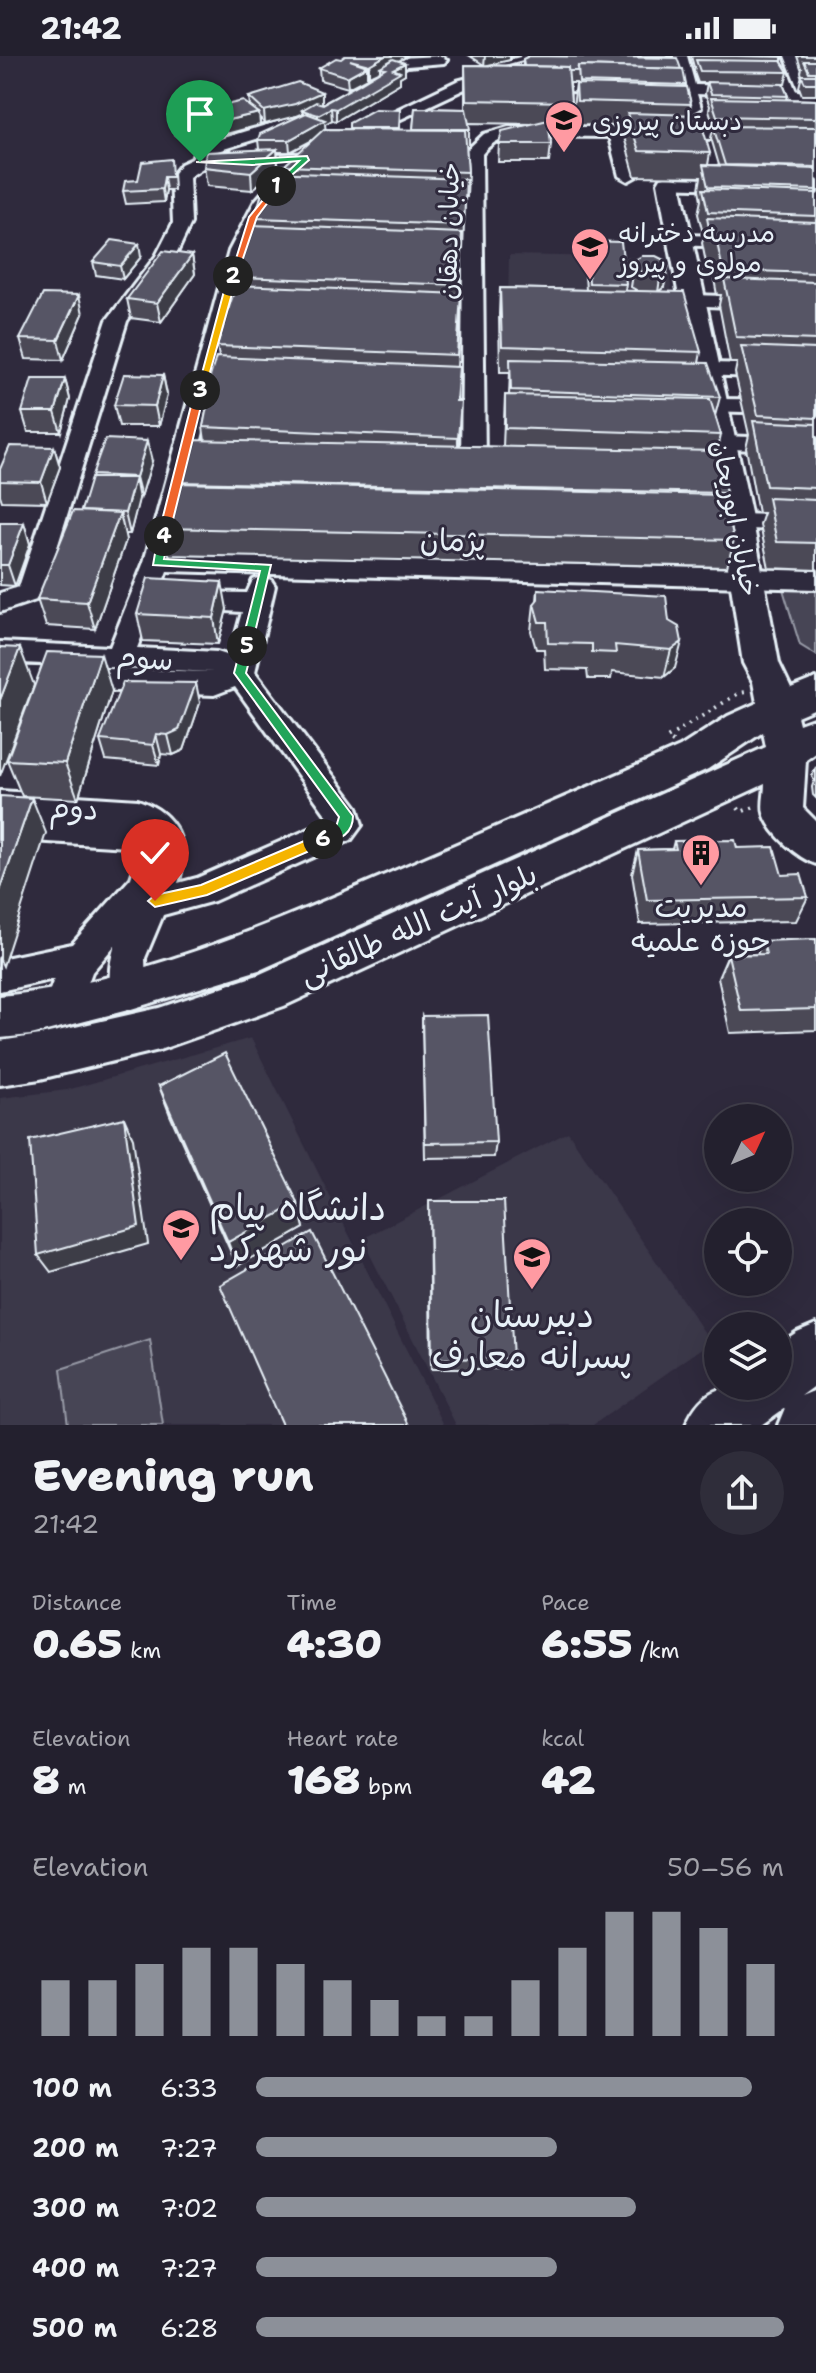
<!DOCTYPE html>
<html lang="en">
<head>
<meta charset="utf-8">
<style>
	body { margin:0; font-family:"Shantell Sans","Playpen Sans Arabic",sans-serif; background:#2f2d3a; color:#f1f3f6; height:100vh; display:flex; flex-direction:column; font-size:30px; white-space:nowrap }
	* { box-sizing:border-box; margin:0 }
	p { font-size:26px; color:#a3a3aa }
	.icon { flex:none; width:44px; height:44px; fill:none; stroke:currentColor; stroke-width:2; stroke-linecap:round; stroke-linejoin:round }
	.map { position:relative; height:1369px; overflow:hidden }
	.panel { display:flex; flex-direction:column; background:#23202e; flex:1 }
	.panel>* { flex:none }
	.needle { width:52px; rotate:46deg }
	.tools { position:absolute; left:704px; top:1048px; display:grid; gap:16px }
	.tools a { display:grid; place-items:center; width:88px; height:88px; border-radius:50%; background:#23202e; box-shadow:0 8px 32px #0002,0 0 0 2px #403e4a; font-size:40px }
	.pin { position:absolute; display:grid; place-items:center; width:68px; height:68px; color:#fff; margin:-82px -34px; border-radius:50% 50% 50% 0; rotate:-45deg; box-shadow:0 0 8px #0007 }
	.pin .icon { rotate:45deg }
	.km { position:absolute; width:40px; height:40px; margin:-20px; border-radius:50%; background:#222; color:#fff; font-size:22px; line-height:40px; text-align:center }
	.round { display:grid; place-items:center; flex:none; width:84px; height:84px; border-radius:42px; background:#2f2d3a }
	.overview { display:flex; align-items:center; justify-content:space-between; height:136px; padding:0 32px }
	h1 { font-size:44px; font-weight:800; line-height:60px }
	.metrics { display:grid; grid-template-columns:repeat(3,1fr); gap:12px; height:136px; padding:8px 32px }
	.metrics div { display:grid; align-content:center }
	.metrics b { font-size:40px; font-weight:800 }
	.metrics small { font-size:22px; font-weight:400 }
	.metrics p { font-size:22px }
	.chart { height:224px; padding:16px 32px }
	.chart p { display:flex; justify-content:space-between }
	.chart svg { width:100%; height:144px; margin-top:8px; stroke:#8c9099; stroke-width:6 }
	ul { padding:0 32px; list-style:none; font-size:26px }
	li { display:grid; grid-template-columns:128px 96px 1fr; align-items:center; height:60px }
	li i { height:20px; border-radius:10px; background:#8c9099 }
	.status { display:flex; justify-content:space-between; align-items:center; height:56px; padding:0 40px; background:#23202e; direction:ltr }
	.status svg { height:22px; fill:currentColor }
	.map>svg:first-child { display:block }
</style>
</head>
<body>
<div class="status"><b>21:42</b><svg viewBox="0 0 49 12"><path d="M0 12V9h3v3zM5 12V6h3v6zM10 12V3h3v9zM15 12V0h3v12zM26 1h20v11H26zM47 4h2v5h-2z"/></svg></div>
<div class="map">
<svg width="816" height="1369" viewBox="0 0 816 1369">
	<rect width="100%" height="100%" fill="#2f2a3d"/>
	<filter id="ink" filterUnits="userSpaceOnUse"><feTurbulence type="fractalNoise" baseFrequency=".0125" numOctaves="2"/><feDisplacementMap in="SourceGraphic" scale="16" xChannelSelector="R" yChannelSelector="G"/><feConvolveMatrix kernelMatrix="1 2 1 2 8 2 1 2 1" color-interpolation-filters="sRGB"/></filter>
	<g filter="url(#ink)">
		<g fill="#3b3749">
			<path d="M509 199 667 202 674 251 508 248Z"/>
			<path d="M251 982 444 1369H0V1042L67 1034Z"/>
			<path d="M568 1076 711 1286 593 1369H456L362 1183Z"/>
		</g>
		<g fill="#464455" stroke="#979aa6" stroke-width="2">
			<path d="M816 529V599L800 589 782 530Z"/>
			<path d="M150 1284 163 1369H68L61 1313Z"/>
		</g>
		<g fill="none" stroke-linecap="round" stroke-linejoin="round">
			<defs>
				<g id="minor">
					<path d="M441 0 447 4 444 7 407 10 374 31 368 33 360 28 399 2Z"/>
					<path d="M549 0H574L571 3 469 31 371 77H359L357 73 457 25Z"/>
					<path d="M671 0H687L695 29 745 30 753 35 745 40 697 38 701 52 693 57 685 52 681 38 529 34 521 29 529 24 679 28Z"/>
					<path d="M785 0H801L810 25H816V35L798 32Z"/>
					<path d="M312 55 320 60 318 64 211 97 206 110 189 121 191 167 175 201 127 265 43 537 39 543 0 556V537L19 531 107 264 156 200 173 167 171 121 181 108 192 103 197 90Z"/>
					<path d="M512 70 816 74V84L626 82 637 120 628 125 619 120 609 81 512 80C499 82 490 88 482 98L485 412 482 417H464L461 412 464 97 484 78Z"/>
					<path d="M307 97 313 98 316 102 313 106 238 112 229 107 238 102Z"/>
					<path d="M282 120 291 125 270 149 249 195 172 498 816 515V533L167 515 137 592 217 596 230 600 242 556 177 552 174 545 177 538 187 536 247 537 253 524 262 521 271 524 275 530 255 616 357 751 362 769 351 784 214 845 163 859 145 902 146 934 141 945 128 950 115 945C107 928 109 908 115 889L92 916 75 962 62 966 49 962 44 950 54 923 0 935V903L72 888 131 822 135 810 133 797 128 791 0 783V735L138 744C177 757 191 789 178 827L197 822 330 764 235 631 214 639 0 630V610L214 616 0 606V586L110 591 144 506 229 195 255 145 276 121Z"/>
					<path d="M669 122 816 126V136L663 131 660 127 663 123Z"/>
					<path d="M680 179 816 182V194L673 189 670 185Z"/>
					<path d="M692 239 816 243V255L685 249 682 245Z"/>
					<path d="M706 307 816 309V323L698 319 695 314 698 309Z"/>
					<path d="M713 343 816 344V358L705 355 702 350 705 345Z"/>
					<path d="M721 380 816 383V397L713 392 709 387 713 382Z"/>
					<path d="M737 458 816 460V476L728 472 724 466 728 460Z"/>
				</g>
				<g id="major">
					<path d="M669 120 677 122 680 127 753 466 779 607 791 632 816 622V652L797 660 799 668 816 662V697L806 704 803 752 816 765V808C798 802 772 779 765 760 761 751 765 738 765 728L284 950 159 994 40 1023 0 1029V985L40 979 159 952 258 919 766 691 763 676 708 713 262 913 128 954 31 979 0 982V940C133 928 264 871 385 819 484 776 582 734 680 691L728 660 757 647 753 626 743 607 721 466 658 127 661 122Z"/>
					<path d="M816 1268V1329L801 1340 816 1334V1369H778L785 1352 761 1369H686C705 1323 735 1330 778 1330V1289L797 1276Z"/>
				</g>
			</defs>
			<use href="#minor" stroke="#e8f1f8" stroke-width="6"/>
			<use href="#major" stroke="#e8f1f8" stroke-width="6"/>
			<g stroke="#e8f1f8" stroke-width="4" stroke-dasharray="2 6" stroke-linecap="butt">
				<path d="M673 686 667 682 739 637 746 636"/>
				<path d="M738 752 741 756 754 751"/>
			</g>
			<use href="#minor" fill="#2f2a3d" fill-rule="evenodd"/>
			<use href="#major" fill="#2f2a3d" fill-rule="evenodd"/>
		</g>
		<g fill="#4b4957" stroke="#e8f1f8" stroke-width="2" fill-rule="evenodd">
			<path d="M408 0 399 5 405 18 400 21V27L336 65 332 64 325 68V73H349V67L400 54V74H413L415 52 465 53V9H484L470 0H520L512 2 510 1V4L484 9 523 10V3L529 0H673V2L686 29 691 48 689 58 710 97 708 109H719L711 82 714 70 709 54 710 50 705 38 707 27H698L694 16 695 11H694L691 0H782V6L788 16 785 28H783L788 40 787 43 816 44V514L769 512 760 469 764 457H758L746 392 749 379 735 317 737 307H730L719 249 721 239H717L712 212H707L702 187 704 181 698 158 701 144 699 133 701 121 635 120 624 81 626 70 575 69 573 51 576 27H570L571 46 569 69H549L551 88 549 106H498L499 88 529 68 469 67V91H466L468 116 467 141H465L463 194H461L459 238H461L457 311 458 390 503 391 505 339H509L510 316H500L499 258 500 232 586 234 584 204 586 185 626 228 625 235H638L631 231 635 204 666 205 664 231 659 235 701 296 699 307 720 341 715 360 721 379 717 398 726 437 724 442 734 484 727 511 169 499 164 472 178 426 205 385 203 371 208 347 206 334 219 301 217 290 237 229 236 221 256 170 255 162 266 122 252 134 207 130 204 111 259 93 258 84 303 59V57L296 60 265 68 260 62V69L226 78 221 74 222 79 195 90 175 79 174 67 208 56V53L250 50 249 41 322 48 359 28 380 15 369 20H367V22L348 32 320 24 319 12 341 3ZM313 84 284 110 285 116H273L278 111 277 96H290Z"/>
			<path d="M797 0H816V39H802L799 31 802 19 801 16 802 12H801Z"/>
			<path d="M173 116 174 134H166L164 146 126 148 123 135 138 124Z"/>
			<path d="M192 199 195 218 161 266 131 262 127 243Z"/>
			<path d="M141 201 123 223 96 219 93 206Z"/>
			<path d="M83 258 63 304 26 303 20 283Z"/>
			<path d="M163 319 167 339 159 370H119L114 349Z"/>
			<path d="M65 323 70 343 61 376H28L22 356Z"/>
			<path d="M54 391 60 411 47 446 2 445 0 439V413Z"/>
			<path d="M152 405 141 441H139L130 478H124L126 484 95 573 46 570 37 543 81 455 93 422 92 419Z"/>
			<path d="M0 467H24L30 488 15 530 0 529Z"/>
			<path d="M538 533 669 565 675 612 664 621 612 616 611 623H588L587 614 545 613 544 593H536L531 575 534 548 537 545Z"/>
			<path d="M227 553 218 588 143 585 137 558Z"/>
			<path d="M112 635 78 743 22 740 7 704Z"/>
			<path d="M200 647 184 694 173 699 161 698 159 709 106 704 100 684Z"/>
			<path d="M816 711V742L813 739 812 731 814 725 812 720Z"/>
			<path d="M674 785 737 792 782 819 808 841 796 865 640 868 632 818 638 794 672 793Z"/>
			<path d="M816 883V974L730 977 718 922 728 899 757 898 763 885Z"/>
			<path d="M422 960 496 1086 494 1101 425 1102Z"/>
			<path d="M159 1030 298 1147 304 1172 237 1210 170 1059Z"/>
			<path d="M429 1145 513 1302 510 1313H431Z"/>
		</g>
		<g fill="#3d3c47" stroke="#e8f1f8" stroke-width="2">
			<path d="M385 0H408L385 12 380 11V15L369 20V9Z"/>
			<path d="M485 0H510V4L484 10Z"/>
			<path d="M405 7V18L400 21V27L336 65V53L393 13Z"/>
			<path d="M367 10V22L348 32 347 21Z"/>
			<path d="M322 36V48L302 54 303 57 296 60 265 68 264 55Z"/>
			<path d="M331 52 332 64 325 68 326 77 290 96 289 84 318 68V59Z"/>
			<path d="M259 57 260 69 226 78 224 65Z"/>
			<path d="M220 66 222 79 195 90 193 78Z"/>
			<path d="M277 93 278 111 252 134 251 116Z"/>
			<path d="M164 121 166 134 164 146 162 133Z"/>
			<path d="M139 188 141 201 123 223 120 210Z"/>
			<path d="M192 199 195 218 161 266 157 247Z"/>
			<path d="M668 212 664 231 658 236 661 216Z"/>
			<path d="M79 239 83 258 63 304 58 284Z"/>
			<path d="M163 319 167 339 159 370 155 350Z"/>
			<path d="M65 323 70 343 61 376 55 356Z"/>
			<path d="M147 385 152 405 141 441 136 421Z"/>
			<path d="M54 391 60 411 47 446 41 426Z"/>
			<path d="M135 422 139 443 130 478 125 457Z"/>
			<path d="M120 457 126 484 95 573 87 546Z"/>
			<path d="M24 467 30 488 15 530 8 509Z"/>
			<path d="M222 526 227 553 218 588 214 562Z"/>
			<path d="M682 586 675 612 664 621 671 594Z"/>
			<path d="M20 592 34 629 0 720V644Z"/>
			<path d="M101 598 112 635 78 743 65 707Z"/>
			<path d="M196 627 200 647 184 694 173 699 168 679Z"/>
			<path d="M156 678 161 698 159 709 153 689Z"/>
			<path d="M32 742 46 777 3 910 0 904V835Z"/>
			<path d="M124 1062 133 1082 148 1188 51 1216 38 1199Z"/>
			<path d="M298 1147 304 1172 237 1210 228 1186Z"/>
		</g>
		<g fill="#575565" stroke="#e8f1f8" stroke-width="2">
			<path d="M345 0H385L369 9 350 4 367 10 347 21 319 12 336 2 341 3Z"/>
			<path d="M529 0 677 2 681 13 578 10 577 15H568V11L524 10 523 3Z"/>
			<path d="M736 0H782L783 1Z"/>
			<path d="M393 3 405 7 393 13 400 16 336 53 331 52 318 59 302 54 316 46 323 48 359 28 385 12 380 11Z"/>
			<path d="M696 4 781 5 788 16 700 15Z"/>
			<path d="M804 5H816V16H809Z"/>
			<path d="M465 9 568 11 571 46 466 44Z"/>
			<path d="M578 10 683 13 686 29 579 26Z"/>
			<path d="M801 19H816V27H805Z"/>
			<path d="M298 26 322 36 295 48 264 55 249 41Z"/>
			<path d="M707 26 783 28 788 40 711 38Z"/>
			<path d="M576 28 687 31 691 48 577 45Z"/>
			<path d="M711 42 816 44V62L717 60Z"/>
			<path d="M243 45 259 57 224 65 208 53Z"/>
			<path d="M415 52 466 53 470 73H413Z"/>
			<path d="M375 53 400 54 399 72H349V67Z"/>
			<path d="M205 54 220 66 193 78 174 67Z"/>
			<path d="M306 57 325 64 289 84H258L260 78Z"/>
			<path d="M627 57 699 59 710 97 639 95Z"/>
			<path d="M548 64 551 88H499L502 75Z"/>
			<path d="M713 70 816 71V111L725 109Z"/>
			<path d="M324 73 465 74 468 116 284 110Z"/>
			<path d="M277 93 251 116 204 111 206 96Z"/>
			<path d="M171 103 172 121H164L162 133 123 135 125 125 138 124 142 106Z"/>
			<path d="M703 109 816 113V134L708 131Z"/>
			<path d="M268 116 466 123 464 169 255 162Z"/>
			<path d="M703 133 816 137V160L708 156Z"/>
			<path d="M707 162 816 166V217L723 214 717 187H712Z"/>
			<path d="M251 169 462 177 459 229 236 221Z"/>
			<path d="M112 184 139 188 120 210 93 206Z"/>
			<path d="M586 185 621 186 626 228 589 227Z"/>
			<path d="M163 195 192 199 157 247 127 243Z"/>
			<path d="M642 200H656L666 205 668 212 661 216H642L635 212V204Z"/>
			<path d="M724 223 816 226V284L736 281Z"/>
			<path d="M236 229 461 238 457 299 217 290Z"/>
			<path d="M500 232 684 236 701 296 502 290Z"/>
			<path d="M43 238 79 239 58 284 20 283Z"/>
			<path d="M741 290 816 293V362L758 359Z"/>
			<path d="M216 301 459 311 456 345H461L458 382 203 371 210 335 206 334Z"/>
			<path d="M510 303 708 307 720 341 511 334Z"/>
			<path d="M124 318 163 319 155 350 114 349Z"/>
			<path d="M32 323H65L55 356H22Z"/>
			<path d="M505 339 710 343 721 379 505 372Z"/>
			<path d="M753 365 816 368V432L766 430Z"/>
			<path d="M105 383 147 385 136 421 92 419Z"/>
			<path d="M188 384 716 395 726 437 178 426Z"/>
			<path d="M10 390 54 391 41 426 0 425V413Z"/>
			<path d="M91 422H135L125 457 81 455Z"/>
			<path d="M175 427 724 439 734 484 164 472Z"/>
			<path d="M768 442 816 444V487L777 486Z"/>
			<path d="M73 455 120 457 87 546 37 543Z"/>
			<path d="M0 467H24L8 509H0Z"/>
			<path d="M148 522 222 526 214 562 137 558Z"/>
			<path d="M538 533 666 540 669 565 679 571 682 586 671 594 615 589 616 597 592 596V588L548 587 547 566H539L534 548 538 543Z"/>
			<path d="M0 591 20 592 0 644Z"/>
			<path d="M47 596 101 598 65 707 7 704Z"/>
			<path d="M123 626 196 627 179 674 168 679 156 678 153 689 100 684Z"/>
			<path d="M0 740 32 742 0 835Z"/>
			<path d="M735 784 737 792 774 791 782 819 801 818 808 841 647 844 638 794 676 793 674 785Z"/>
			<path d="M816 883V953L741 955 728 899 766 898 763 885Z"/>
			<path d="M488 959 496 1086 425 1087 422 960Z"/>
			<path d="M225 997 298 1147 228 1186 159 1030Z"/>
			<path d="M124 1062 139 1170 38 1199 30 1084Z"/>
			<path d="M429 1145H504L513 1302 432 1303Z"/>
			<path d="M312 1176 409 1369H282L220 1229Z"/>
		</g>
	</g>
	<path fill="#22a559" stroke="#fff" stroke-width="2" d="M307 100 309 104 276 133 274 129 299 105 252 109 196 106Z"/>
	<path fill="#f0652b" stroke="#fff" stroke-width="2" d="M276 128 280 130 257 161 237 220 230 222 249 161Z"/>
	<path fill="#f5b400" stroke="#fff" stroke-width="2" d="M233 218 237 220 205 334 197 336 228 220Z"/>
	<path fill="#f0652b" stroke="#fff" stroke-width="2" d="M200 331 205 334 169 480 164 484 158 480 195 334Z"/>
	<path fill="#22a559" stroke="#fff" stroke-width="2" d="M164 476 169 480 164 503 271 509 251 593 247 594 241 590 260 515 153 509 158 480Z"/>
	<path fill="#22a559" stroke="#fff" stroke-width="2" d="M247 585 253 590 246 617 353 760C353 779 339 783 323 789L318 787V779L336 771 339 761 234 617 241 590Z"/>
	<path fill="#f5b400" stroke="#fff" stroke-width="2" d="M323 777 330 783 328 787 207 839 155 851 148 845 155 839 201 829Z"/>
	<defs>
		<symbol id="school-pin" viewBox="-11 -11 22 30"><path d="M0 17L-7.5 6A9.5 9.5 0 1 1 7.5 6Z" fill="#ff9aa2" stroke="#2f2a3d"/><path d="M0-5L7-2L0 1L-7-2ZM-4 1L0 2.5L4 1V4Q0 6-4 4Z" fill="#111"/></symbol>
		<symbol id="building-pin" viewBox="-11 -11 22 30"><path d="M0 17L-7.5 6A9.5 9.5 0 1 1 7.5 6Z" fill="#ff9aa2" stroke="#2f2a3d"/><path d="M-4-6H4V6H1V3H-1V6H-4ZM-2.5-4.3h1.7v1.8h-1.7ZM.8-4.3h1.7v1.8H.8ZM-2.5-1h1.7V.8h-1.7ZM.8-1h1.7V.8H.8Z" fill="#111"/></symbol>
		<symbol id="university-pin" viewBox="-11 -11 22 30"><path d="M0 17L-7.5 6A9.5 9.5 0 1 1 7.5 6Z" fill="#ff9aa2" stroke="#2f2a3d"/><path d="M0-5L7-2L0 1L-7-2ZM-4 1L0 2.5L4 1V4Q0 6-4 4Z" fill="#111"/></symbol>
	</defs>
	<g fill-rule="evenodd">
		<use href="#school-pin" x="542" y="42" width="44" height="60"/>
		<use href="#school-pin" x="568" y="169" width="44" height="60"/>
		<use href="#building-pin" x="679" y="775" width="44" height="60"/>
		<use href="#university-pin" x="159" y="1150" width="44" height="60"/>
		<use href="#school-pin" x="510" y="1179" width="44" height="60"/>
	</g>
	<g text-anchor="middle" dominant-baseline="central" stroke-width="6" stroke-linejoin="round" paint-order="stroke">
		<g font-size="26" fill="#e8f1f8" stroke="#2f2a3d" text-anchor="start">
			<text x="592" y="64">دبستان پیروزی</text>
			<text x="618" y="176">مدرسه دخترانه<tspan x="618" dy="30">مولوی و پیروز</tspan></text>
		</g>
		<g font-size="26" fill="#e8f1f8" stroke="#2f2a3d">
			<text transform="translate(448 175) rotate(-89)">خیابان دهقان</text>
			<text transform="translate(736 462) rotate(79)">خیابان ابوریحان</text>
		</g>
		<g font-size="30" fill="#e8f1f8" stroke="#2f2a3d">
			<text transform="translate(453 484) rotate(1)">پژمان</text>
			<text transform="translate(145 602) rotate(4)">سوم</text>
			<text transform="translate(74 752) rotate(3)">دوم</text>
			<text transform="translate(418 868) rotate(-24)">بلوار آیت الله طالقانی</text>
		</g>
		<g font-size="30" fill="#e8f1f8" stroke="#2f2a3d">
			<text x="701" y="850">مدیریت<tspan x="701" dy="34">حوزه علمیه</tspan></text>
		</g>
		<g font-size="36" fill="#e8f1f8" stroke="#2f2a3d" text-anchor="start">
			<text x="209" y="1151">دانشگاه پیام<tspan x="209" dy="41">نور شهرکرد</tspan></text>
			<text x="532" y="1258" text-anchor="middle">دبیرستان<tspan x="532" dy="41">پسرانه معارف</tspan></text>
		</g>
	</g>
</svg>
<div class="tools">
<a><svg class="needle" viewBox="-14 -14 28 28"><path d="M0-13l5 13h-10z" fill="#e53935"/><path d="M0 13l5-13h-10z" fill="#a3a3aa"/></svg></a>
<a><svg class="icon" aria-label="locate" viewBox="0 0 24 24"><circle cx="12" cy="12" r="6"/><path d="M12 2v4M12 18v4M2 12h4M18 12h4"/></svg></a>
<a><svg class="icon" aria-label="layers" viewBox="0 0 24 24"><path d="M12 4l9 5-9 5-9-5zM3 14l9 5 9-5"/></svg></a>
</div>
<div class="pin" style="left:200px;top:106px;background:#1e9e55"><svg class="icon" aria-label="arrive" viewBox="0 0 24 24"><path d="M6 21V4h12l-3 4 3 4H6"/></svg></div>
<div class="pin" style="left:155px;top:845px;background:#d93025"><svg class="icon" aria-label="check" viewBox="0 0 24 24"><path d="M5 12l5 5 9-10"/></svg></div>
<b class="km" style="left:276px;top:130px">1</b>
<b class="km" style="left:233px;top:220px">2</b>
<b class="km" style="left:200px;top:334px">3</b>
<b class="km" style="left:164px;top:480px">4</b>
<b class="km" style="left:247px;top:590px">5</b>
<b class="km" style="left:323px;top:783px">6</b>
</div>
<section class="panel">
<div class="overview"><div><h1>Evening run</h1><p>21:42</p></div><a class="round"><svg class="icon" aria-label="share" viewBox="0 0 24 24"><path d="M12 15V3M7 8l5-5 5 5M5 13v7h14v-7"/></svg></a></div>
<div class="metrics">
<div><p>Distance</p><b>0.65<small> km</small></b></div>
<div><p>Time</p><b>4:30</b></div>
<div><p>Pace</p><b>6:55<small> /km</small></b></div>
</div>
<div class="metrics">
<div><p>Elevation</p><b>8<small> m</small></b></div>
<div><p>Heart rate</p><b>168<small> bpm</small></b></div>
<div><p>kcal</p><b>42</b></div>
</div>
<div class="chart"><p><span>Elevation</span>50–56 m</p>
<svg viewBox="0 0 160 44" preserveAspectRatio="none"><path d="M5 44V27M15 44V27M25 44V22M35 44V17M45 44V17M55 44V22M65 44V27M75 44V33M85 44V38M95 44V38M105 44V27M115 44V17M125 44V6M135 44V6M145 44V11M155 44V22"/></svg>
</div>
<ul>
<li><b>100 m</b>6:33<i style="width:94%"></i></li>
<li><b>200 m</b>7:27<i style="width:57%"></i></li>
<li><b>300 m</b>7:02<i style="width:72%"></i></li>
<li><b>400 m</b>7:27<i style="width:57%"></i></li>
<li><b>500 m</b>6:28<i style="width:100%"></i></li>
</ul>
</section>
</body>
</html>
